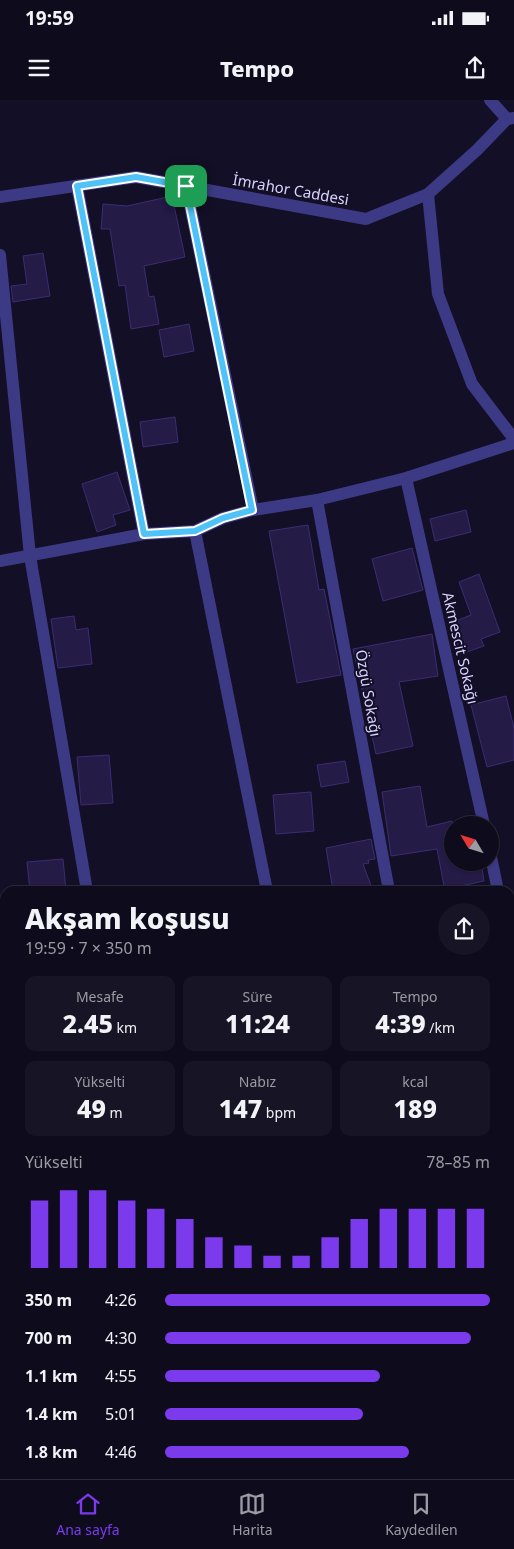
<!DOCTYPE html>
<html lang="tr">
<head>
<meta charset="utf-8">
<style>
	body { margin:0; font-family:"Noto Sans",sans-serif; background:#171425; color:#f1f3f6; height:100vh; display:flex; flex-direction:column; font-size:19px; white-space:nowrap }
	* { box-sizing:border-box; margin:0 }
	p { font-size:16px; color:#9b9ba3 }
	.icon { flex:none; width:28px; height:28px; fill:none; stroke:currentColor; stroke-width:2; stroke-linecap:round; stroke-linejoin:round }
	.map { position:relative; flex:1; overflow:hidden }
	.details { position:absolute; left:0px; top:786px; width:515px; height:594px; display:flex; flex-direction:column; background:#0e0b1c; border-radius:15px 15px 0 0; box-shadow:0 1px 4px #0004,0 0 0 1px #2e2b3b }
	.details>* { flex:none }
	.needle { width:32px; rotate:308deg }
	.tools { position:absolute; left:444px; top:716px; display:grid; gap:10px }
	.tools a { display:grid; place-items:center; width:55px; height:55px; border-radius:50%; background:#0e0b1c; box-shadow:0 1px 4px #0004,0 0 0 1px #2e2b3b; font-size:25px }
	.pin { position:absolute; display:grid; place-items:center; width:42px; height:42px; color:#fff; margin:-21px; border-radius:10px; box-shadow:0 2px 8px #0006 }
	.round { display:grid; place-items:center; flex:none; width:52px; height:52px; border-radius:26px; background:#171425 }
	.headline { display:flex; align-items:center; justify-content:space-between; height:85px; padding:0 25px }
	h1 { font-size:28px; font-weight:800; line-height:38px }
	.stats { display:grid; grid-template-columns:repeat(3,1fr); gap:8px; height:85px; padding:5px 25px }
	.stats div { display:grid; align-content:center; border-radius:10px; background:#171425; text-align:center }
	.stats b { font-size:25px; font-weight:800 }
	.stats small { font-size:14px; font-weight:400 }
	.stats p { font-size:14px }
	.chart { height:140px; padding:10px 25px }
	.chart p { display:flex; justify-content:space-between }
	.chart svg { width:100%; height:90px; margin-top:5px; stroke:#7c3aed; stroke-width:6 }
	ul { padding:0 25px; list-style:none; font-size:16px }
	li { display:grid; grid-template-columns:80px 60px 1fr; align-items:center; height:38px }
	li i { height:12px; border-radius:6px; background:#7c3aed }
	.status { display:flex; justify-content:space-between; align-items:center; height:35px; padding:0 25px; background:#0e0b1c; direction:ltr }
	.status svg { height:14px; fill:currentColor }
	header { display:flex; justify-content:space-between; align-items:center; height:65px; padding:0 25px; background:#0e0b1c; font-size:22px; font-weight:800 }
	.tab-bar { display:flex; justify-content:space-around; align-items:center; height:70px; border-top:1px solid #2e2b3b; background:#0e0b1c; font-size:14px; color:#9b9ba3 }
	.tab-bar a { display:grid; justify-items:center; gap:2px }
	.tab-bar .active { color:#7c3aed }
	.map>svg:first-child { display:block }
</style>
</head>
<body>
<div class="status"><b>19:59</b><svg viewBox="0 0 49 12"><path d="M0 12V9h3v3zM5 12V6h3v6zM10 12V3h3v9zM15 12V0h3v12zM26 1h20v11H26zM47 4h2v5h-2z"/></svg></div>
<header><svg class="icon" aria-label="menu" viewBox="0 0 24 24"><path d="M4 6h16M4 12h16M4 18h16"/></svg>Tempo<svg class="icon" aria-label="share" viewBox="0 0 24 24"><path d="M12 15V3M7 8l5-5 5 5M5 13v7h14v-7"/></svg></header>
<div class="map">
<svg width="514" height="1379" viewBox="0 0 514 1379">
	<rect width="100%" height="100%" fill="#130f26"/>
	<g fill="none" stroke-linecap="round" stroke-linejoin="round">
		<g stroke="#0c2248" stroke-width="5">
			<path d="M0 1230 5 1231"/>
			<path d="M510 1307H514"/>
		</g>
	</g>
	<g fill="#241b47" stroke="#3b2d73">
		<path d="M172 96 185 157 144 166 149 197 154 196 159 224 131 229 125 185 119 186 110 129H101L103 104 127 106Z"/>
		<path d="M43 153 50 196 13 202 11 186 27 184 23 156Z"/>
		<path d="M189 224 194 251 164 257 159 230Z"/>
		<path d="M175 317 178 342 143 347 140 322Z"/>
		<path d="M117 372 130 410 113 415 116 425 97 432 82 384Z"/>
		<path d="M466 410 471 432 435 441 430 419Z"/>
		<path d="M308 425 319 490 324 489 341 575 297 583 269 431Z"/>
		<path d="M412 448 423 490 383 501 372 459Z"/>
		<path d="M479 474 500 532 481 539 484 546 461 554 450 523 471 515 459 482Z"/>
		<path d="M74 516 76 530 88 528 92 564 58 568 51 519Z"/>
		<path d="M432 534 438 576 399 582 413 646 376 654 353 549Z"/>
		<path d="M506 596 514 628V660L487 667 471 605Z"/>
		<path d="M109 655 113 703 81 705 77 657Z"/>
		<path d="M345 661 349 682 321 687 317 665Z"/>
		<path d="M420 686 427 727 452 721V762H481L484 781 452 788V791H445L437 749 391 756 382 692Z"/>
		<path d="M311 692 314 731 276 734 273 695Z"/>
		<path d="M371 739 375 759 368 760 369 763 363 764 373 791H333L326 748Z"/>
		<path d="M63 759 66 791H30L27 762Z"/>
	</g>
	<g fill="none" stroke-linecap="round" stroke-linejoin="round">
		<g stroke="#3d3a85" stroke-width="12">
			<path d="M490 0 507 19"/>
			<path d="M77 86 144 434"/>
			<path d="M186 86 253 410"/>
			<path d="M428 94 438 194 472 284 514 339"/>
			<path d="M0 97 136 77 366 119 428 94 477 50 507 19 514 18"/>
			<path d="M0 155 30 456 87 791"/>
			<path d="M406 378 484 725"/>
			<path d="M317 400 389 791"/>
			<path d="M195 431 267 791"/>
			<path d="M0 461 144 434 195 431 223 418 253 410 317 400 406 378 514 343"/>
			<path d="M490 752 498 791"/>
			<path d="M510 846 514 865"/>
			<path d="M510 920 514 918"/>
			<path d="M0 934 5 966"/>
			<path d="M0 1098 5 1096"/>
		</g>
	</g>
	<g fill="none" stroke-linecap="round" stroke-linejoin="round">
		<defs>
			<path id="route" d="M136 77 186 86 252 410 223 418 195 431 144 434 77 86Z"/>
		</defs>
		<use href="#route" stroke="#fff" stroke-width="10"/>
		<use href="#route" stroke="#4fc3f7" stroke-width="6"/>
	</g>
	<g text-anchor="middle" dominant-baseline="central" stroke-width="4" stroke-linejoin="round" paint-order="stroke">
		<g font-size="15" fill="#d9d4ff" stroke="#130f26">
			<text transform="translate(291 89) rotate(10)">İmrahor Caddesi</text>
			<text transform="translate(461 548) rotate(77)">Akmescit Sokağı</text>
			<text transform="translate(369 593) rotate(80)">Özgü Sokağı</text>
		</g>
	</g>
</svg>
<div class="tools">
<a><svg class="needle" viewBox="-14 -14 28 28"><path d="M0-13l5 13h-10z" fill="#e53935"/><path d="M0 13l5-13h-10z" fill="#9b9ba3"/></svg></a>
</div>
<div class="pin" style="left:186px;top:86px;background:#1e9e55"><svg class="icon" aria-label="arrive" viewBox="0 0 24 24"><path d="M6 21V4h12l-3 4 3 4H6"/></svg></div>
<section class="details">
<div class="headline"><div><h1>Akşam koşusu</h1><p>19:59 · 7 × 350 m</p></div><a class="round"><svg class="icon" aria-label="share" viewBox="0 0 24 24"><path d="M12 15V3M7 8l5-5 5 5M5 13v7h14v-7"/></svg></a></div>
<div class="stats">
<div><p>Mesafe</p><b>2.45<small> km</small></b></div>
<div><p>Süre</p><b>11:24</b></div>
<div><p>Tempo</p><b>4:39<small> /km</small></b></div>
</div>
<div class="stats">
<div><p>Yükselti</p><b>49<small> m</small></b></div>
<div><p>Nabız</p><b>147<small> bpm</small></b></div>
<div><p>kcal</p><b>189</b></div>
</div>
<div class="chart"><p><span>Yükselti</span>78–85 m</p>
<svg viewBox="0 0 160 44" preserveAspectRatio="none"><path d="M5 44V11M15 44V6M25 44V6M35 44V11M45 44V15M55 44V20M65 44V29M75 44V33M85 44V38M95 44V38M105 44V29M115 44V20M125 44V15M135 44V15M145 44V15M155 44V15"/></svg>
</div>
<ul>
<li><b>350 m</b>4:26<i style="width:100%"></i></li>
<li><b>700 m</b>4:30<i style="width:94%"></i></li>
<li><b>1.1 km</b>4:55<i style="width:66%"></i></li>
<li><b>1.4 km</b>5:01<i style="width:61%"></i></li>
<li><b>1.8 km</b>4:46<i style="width:75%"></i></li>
</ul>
</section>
</div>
<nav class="tab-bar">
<a class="active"><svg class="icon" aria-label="home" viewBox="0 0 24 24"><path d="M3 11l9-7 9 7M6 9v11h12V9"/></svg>Ana sayfa</a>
<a><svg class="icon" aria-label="map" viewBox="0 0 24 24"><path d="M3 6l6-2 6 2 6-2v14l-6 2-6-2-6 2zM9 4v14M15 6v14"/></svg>Harita</a>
<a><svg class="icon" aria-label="saved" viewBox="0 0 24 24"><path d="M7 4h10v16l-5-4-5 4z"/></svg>Kaydedilen</a>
</nav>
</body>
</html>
